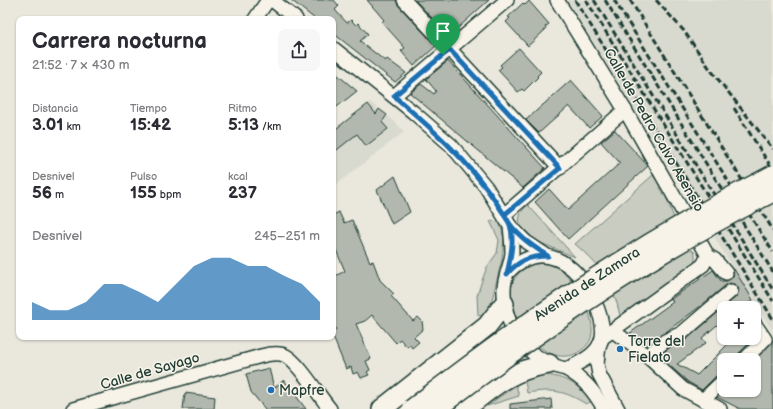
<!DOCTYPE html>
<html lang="es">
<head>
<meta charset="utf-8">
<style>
	body { margin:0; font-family:"Balsamiq Sans",sans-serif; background:#f7f7f7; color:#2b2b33; height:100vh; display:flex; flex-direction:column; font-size:15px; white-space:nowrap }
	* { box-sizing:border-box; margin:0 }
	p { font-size:13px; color:#7c7c81 }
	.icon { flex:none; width:22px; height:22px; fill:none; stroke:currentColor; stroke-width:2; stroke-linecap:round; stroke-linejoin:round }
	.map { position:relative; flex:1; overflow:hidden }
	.panel { position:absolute; left:16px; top:16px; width:320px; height:324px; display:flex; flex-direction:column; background:#fff; border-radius:8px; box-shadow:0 1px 3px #0004 }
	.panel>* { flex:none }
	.fabs { position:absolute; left:717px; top:301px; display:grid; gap:8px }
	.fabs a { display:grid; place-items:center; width:44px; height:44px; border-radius:8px; background:#fff; box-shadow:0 1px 3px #0004; font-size:20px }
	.pin { position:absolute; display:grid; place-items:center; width:34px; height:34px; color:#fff; margin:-41px -17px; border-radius:50% 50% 50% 0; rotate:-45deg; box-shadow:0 0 4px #0007 }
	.pin .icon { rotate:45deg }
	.round { display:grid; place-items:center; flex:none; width:42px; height:42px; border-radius:8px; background:#f7f7f7 }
	.headline { display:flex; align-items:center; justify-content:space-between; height:68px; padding:0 16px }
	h1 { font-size:22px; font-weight:800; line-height:30px }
	.stats { display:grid; grid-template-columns:repeat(3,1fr); gap:6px; height:68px; padding:4px 16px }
	.stats div { display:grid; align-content:center }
	.stats b { font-size:17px; font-weight:800 }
	.stats small { font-size:11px; font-weight:400 }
	.stats p { font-size:11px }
	.chart { height:112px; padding:8px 16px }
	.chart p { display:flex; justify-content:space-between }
	.chart svg { width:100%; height:72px; margin-top:4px; fill:#1f6fb2; opacity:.7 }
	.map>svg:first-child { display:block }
</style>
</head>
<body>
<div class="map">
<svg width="773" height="409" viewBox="0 0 773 409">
	<rect width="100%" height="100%" fill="#eae8dd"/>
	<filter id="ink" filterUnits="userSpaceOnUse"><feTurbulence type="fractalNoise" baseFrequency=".025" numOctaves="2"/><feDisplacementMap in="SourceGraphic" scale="8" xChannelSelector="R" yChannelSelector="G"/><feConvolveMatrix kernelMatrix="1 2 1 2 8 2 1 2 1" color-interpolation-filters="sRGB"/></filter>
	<g filter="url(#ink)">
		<g fill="#d9dacf">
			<path d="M567 0H773V332L743 284Z"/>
			<path d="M370 102 395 122 404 132 333 187V131Z"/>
		</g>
		<g fill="#c8ccc1" stroke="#74847a">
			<path d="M653 175C657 181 662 187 665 194 673 214 679 238 695 253V263L620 316C613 282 600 266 575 244Z"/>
			<path d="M528 205 575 257 536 241 520 228C518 218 520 211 528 205Z"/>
			<path d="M491 220 500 223 504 239 502 259 490 308 485 318 478 315 477 296 481 283 487 267 497 253 499 240 490 221Z"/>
			<path d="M536 263C543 264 550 264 557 267 575 277 604 327 587 345 549 387 488 300 520 272 524 268 530 265 536 263Z"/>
			<path d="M538 374C562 376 577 382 592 401L586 404C563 390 553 389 527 393L524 375Z"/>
			<path d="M516 385 519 396 487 406Z"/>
		</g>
		<g fill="#b2b8ae" stroke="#1f3d34">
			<path d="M291 0H334L339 6 335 10 347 23 351 20 356 25 358 23 368 34 360 41 385 61 387 59 406 73 395 82 333 33V19H315Z"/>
			<path d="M367 0H396L398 5 436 46 414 66 401 51 405 48 382 22 384 20Z"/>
			<path d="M415 0H489L449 36Z"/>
			<path d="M529 1 549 24 545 27 546 29 528 46 506 22 510 18 508 17 523 3 525 5Z"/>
			<path d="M519 48 541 72 537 76 538 77 524 91 522 89 518 92 498 70 502 67 500 65Z"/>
			<path d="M448 61 545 168 523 188 410 93 421 84 434 94 436 91 426 79Z"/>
			<path d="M333 71 357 91 333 110Z"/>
			<path d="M571 80 603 116 589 128 569 106 539 133 526 120Z"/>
			<path d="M368 104 376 114 379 109 387 115 382 122 388 129 366 146 357 134 333 153V131Z"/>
			<path d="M615 130 648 166 568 239 535 202 549 189 568 210 620 163 601 142Z"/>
			<path d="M395 176 410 212 392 224 377 190Z"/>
			<path d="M339 212 344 223 352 220 370 262 373 261 380 280 394 294 391 296 413 321 418 317 422 321 423 329 414 337 419 342 412 348 410 345 407 347 400 339 396 343 372 315 365 321 356 324 371 359 366 361 370 370 367 372 369 375 361 378 358 372 353 374 351 367 346 369 333 337V332L336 330 333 323V277L345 271 333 243V235L336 234 333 228V215Z"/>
			<path d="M734 269 753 300 744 308H724V319L702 338 706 343 677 364 697 375 734 338 754 339 738 354 736 360H724V372L718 374 702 390 688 382 659 356 669 348 687 339 736 297 739 290 737 286 730 283 726 285 702 305 647 346 630 333 673 302 671 299 713 270 721 281H727L733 276Z"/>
			<path d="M773 340V409H740L717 397 725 390H754V361Z"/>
			<path d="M269 368 274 388 284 380 306 409H265L251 392 246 374Z"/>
			<path d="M185 393 215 397 214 409H183Z"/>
			<path d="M551 399 552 409H510V404Z"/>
		</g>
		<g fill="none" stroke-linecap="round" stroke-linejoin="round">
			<defs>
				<g id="minor">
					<path d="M272 0 296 19"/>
					<path d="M404 0 560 168"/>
					<path d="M557 0 625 110 708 256 715 260 726 273"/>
					<path d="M255 19 268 0"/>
					<path d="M333 48 413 112 451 145 486 187 510 226 526 242 547 256"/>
					<path d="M394 96 507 0"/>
					<path d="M504 215 625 110"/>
					<path d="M507 273C541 237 577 263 594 300 600 313 606 331 600 344 593 357 578 364 566 369 528 361 503 327 504 289 504 277 511 265 512 253 512 244 511 235 510 226"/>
					<path d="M613 331 647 356 683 389 720 409"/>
					<path d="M602 338 703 265 708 256"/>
					<path d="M599 345 597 364 599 374 618 409"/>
					<path d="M647 356 665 341 682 333 731 291"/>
					<path d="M744 360 765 339 754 323"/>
					<path d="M566 369C584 379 594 391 604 409"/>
					<path d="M703 400 724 380"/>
					<path d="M73 409 261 356C269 354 279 352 286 356 300 364 319 396 330 409"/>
				</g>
				<g id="highway">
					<path d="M382 409 487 326 504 304"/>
					<path d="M465 409C495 385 509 371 549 364"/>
				</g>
			</defs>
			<use href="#minor" stroke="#1f3d34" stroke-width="16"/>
			<use href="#highway" stroke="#1f3d34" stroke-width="22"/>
			<use href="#minor" stroke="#f7f3e8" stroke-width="13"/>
			<use href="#highway" stroke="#f7f3e8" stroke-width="19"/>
			<g stroke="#1f3d34" stroke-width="3" stroke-dasharray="6 3" stroke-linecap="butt">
				<path d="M575 0 773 319"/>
				<path d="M586 0 773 301"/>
				<path d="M594 0 773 290"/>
				<path d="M605 0 773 272"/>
				<path d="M614 0 773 252"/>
				<path d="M630 0 773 230"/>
				<path d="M656 0 684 31 710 69 773 149"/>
				<path d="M734 108 773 170"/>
			</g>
			<defs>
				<g id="highway-bridge">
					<path d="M412 409C525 321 644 240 773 175"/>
					<path d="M436 409C542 328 653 252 773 192"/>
				</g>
			</defs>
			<use href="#highway-bridge" stroke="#1f3d34" stroke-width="22" stroke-linecap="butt"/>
			<use href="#highway-bridge" stroke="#f7f3e8" stroke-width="19"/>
		</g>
	</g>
	<g fill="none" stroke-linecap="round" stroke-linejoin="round" filter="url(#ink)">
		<defs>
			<path id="route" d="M443 55 394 96C432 129 468 160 496 202 500 209 507 217 510 225 515 240 510 259 507 274 519 260 530 256 548 256 529 244 515 234 504 215L560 168 450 50 443 55"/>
		</defs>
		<use href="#route" stroke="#fff" stroke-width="8"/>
		<use href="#route" stroke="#1f6fb2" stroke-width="5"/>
	</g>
	<g fill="#1f6fb2" stroke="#f7f3e8" stroke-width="1.5">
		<circle cx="620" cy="349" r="4"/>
		<circle cx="271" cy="390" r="4"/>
	</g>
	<g text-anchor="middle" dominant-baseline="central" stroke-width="3" stroke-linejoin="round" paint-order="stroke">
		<g font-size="14" fill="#1f3d34" stroke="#f7f3e8">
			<text transform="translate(654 130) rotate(60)">Calle de Pedro Calvo Asensio</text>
			<text transform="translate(587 284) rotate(-33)">Avenida de Zamora</text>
			<text transform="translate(150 371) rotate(-16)">Calle de Sayago</text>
		</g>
		<g font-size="14" fill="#1f3d34" stroke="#f7f3e8" text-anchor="start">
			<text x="628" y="341">Torre del<tspan x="628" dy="16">Fielato</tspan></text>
			<text x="279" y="390">Mapfre</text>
		</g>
	</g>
</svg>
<div class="fabs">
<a>+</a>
<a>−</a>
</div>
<div class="pin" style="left:443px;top:55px;background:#1e9e55"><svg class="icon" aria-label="arrive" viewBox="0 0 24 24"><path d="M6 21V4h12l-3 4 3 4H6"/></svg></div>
<section class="panel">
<div class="headline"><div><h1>Carrera nocturna</h1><p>21:52 · 7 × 430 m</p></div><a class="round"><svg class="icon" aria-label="share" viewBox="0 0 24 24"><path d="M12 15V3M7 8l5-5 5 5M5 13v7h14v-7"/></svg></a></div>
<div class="stats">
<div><p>Distancia</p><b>3.01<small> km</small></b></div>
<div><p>Tiempo</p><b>15:42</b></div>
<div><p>Ritmo</p><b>5:13<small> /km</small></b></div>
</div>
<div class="stats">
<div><p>Desnivel</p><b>56<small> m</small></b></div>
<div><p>Pulso</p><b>155<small> bpm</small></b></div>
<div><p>kcal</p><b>237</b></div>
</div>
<div class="chart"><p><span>Desnivel</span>245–251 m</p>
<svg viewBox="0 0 160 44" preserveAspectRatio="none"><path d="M0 44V33L10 38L20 38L30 33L40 22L50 22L60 27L70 33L80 22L90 11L100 6L110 6L120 11L130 11L140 17L150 22L160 33V44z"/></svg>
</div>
</section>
</div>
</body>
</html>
